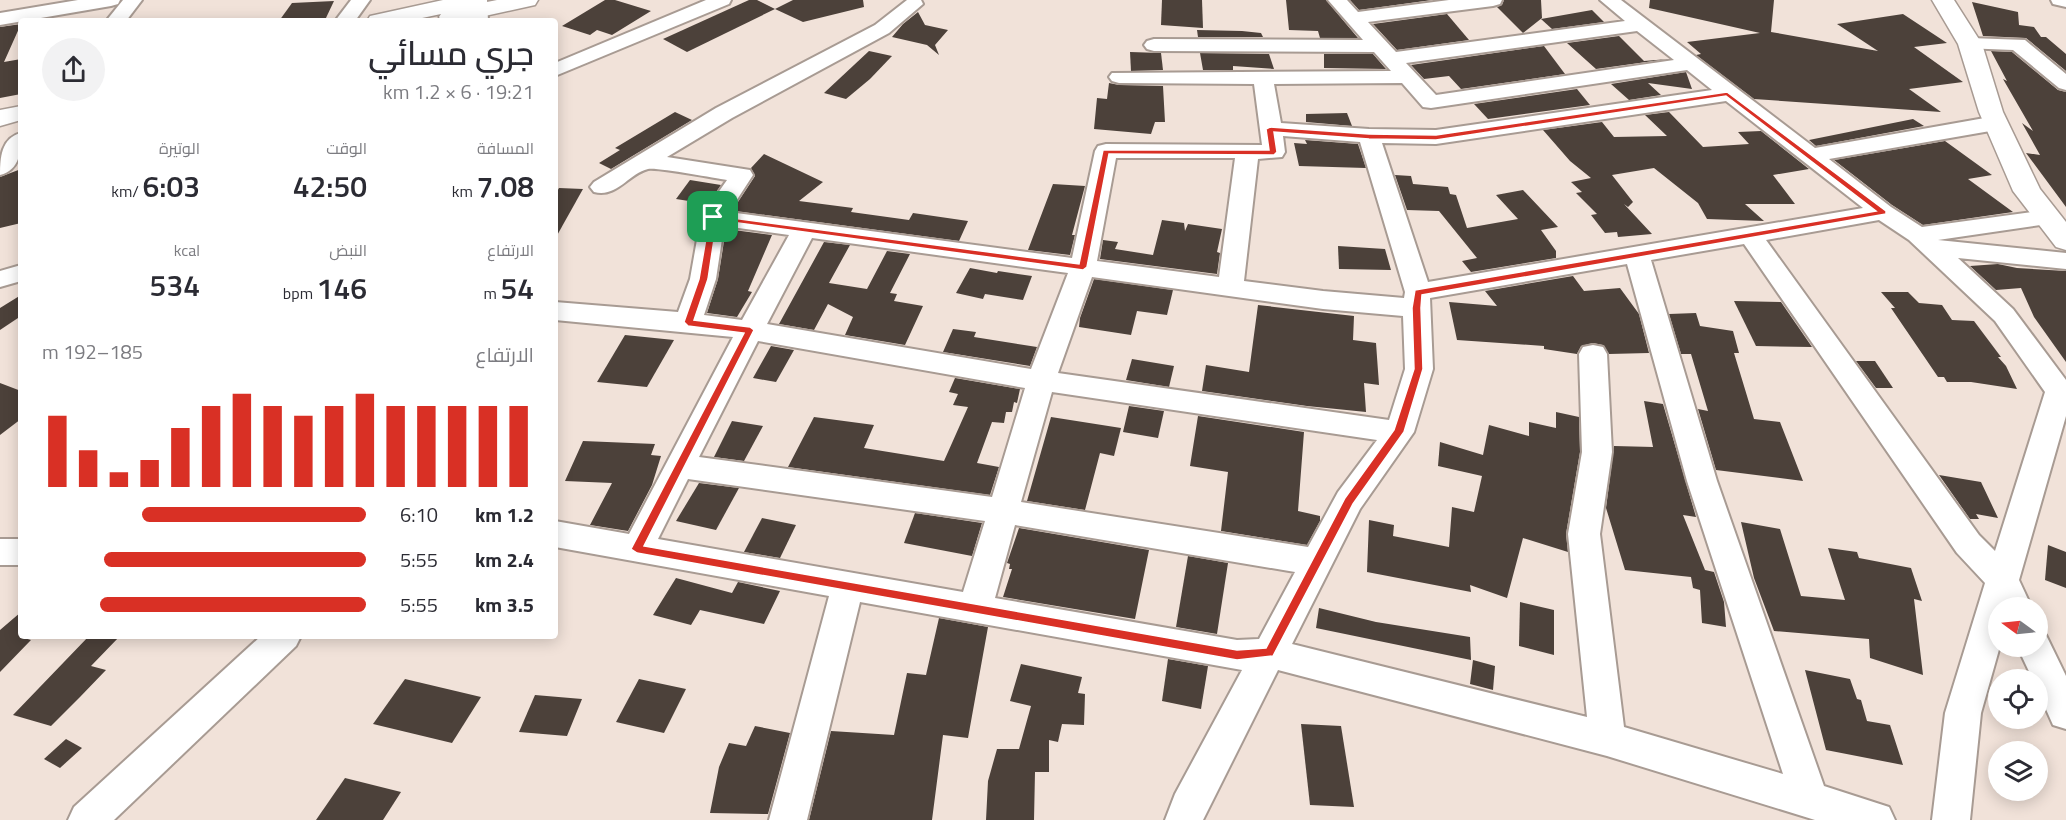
<!DOCTYPE html>
<html lang="ar">
<head>
<meta charset="utf-8">
<style>
	body { margin:0; font-family:"Titillium Web",Cairo,sans-serif; background:#f2f2f3; color:#2b2b33; direction:rtl; height:100vh; display:flex; flex-direction:column; font-size:22px; white-space:nowrap }
	* { box-sizing:border-box; margin:0 }
	p { font-size:20px; color:#7c7c81 }
	.icon { flex:none; width:33px; height:33px; fill:none; stroke:currentColor; stroke-width:2; stroke-linecap:round; stroke-linejoin:round }
	.map { position:relative; flex:1; overflow:hidden; direction:ltr }
	.details { position:absolute; left:18px; top:18px; width:540px; height:621px; display:flex; flex-direction:column; background:#fff; border-radius:6px; box-shadow:0 3px 15px #0003; direction:rtl }
	.details>* { flex:none }
	.needle { width:39px; rotate:285deg }
	.fabs { position:absolute; left:1988px; top:597px; display:grid; gap:12px }
	.fabs a { display:grid; place-items:center; width:60px; height:60px; border-radius:50%; background:#fff; box-shadow:0 3px 15px #0003; font-size:30px }
	.pin { position:absolute; display:grid; place-items:center; width:51px; height:51px; color:#fff; margin:-26px; border-radius:12px; box-shadow:0 3px 9px #0006 }
	.round { display:grid; place-items:center; flex:none; width:63px; height:63px; border-radius:32px; background:#f2f2f3 }
	.head { display:flex; align-items:center; justify-content:space-between; height:102px; padding:0 24px }
	h1 { font-size:33px; font-weight:600; line-height:45px }
	.metrics { display:grid; grid-template-columns:repeat(3,1fr); gap:9px; height:102px; padding:6px 24px }
	.metrics div { display:grid; align-content:center }
	.metrics b { font-size:30px; font-weight:600 }
	.metrics small { font-size:16px; font-weight:400 }
	.metrics p { font-size:16px }
	.chart { height:168px; padding:12px 24px }
	.chart p { display:flex; justify-content:space-between }
	.chart svg { width:100%; height:108px; margin-top:6px; stroke:#d93025; stroke-width:6 }
	ul { padding:0 24px; list-style:none; font-size:20px }
	li { display:grid; grid-template-columns:96px 72px 1fr; align-items:center; height:45px }
	li i { height:15px; border-radius:8px; background:#d93025 }
	.map>svg:first-child { display:block }
</style>
</head>
<body>
<div class="map">
<svg width="2066" height="820" viewBox="0 0 2066 820">
	<rect width="100%" height="100%" fill="#f1e2d9"/>
	<g fill="#4c413a">
		<path d="M605 0H615L651 11 612 35 597 30 590 35 562 26Z"/>
		<path d="M749 0H757L775 9 687 52 663 39Z"/>
		<path d="M793 0H863L864 7 803 22 775 9Z"/>
		<path d="M1162 0H1202L1203 28 1161 25Z"/>
		<path d="M1286 0H1326L1358 38H1320L1318 31 1289 30Z"/>
		<path d="M1350 0H1432L1359 10Z"/>
		<path d="M1504 0H1541L1542 18 1523 33 1497 7 1502 5Z"/>
		<path d="M1650 0H1774L1771 32 1878 51 1837 24 1903 14 1947 43 1914 47 1963 82 1909 89 1941 112 1754 99 1696 55 1701 54 1687 42 1760 33 1649 8Z"/>
		<path d="M334 1 325 20 279 21 292 3Z"/>
		<path d="M1972 2 2018 12 2019 25 2034 27 2041 37H2046L2066 54V71L2026 38 1983 36Z"/>
		<path d="M1592 10 1604 22 1552 29 1541 19Z"/>
		<path d="M918 12 925 25 948 30 935 45 939 55 927 45 892 37 903 24Z"/>
		<path d="M1447 14 1469 40 1397 50 1373 24Z"/>
		<path d="M21 24 4 62 21 59V94L0 98V27Z"/>
		<path d="M1197 30 1242 31 1261 33 1263 37H1198Z"/>
		<path d="M1619 36 1644 61 1668 59 1596 69 1567 43Z"/>
		<path d="M1544 46 1565 74 1461 89 1449 76 1424 79 1411 65Z"/>
		<path d="M869 51 892 56 870 79 846 99 824 93Z"/>
		<path d="M1991 51 2012 52 2058 90 2066 92V207L2026 153 2040 155 2022 123 2033 131 2003 79 2007 81Z"/>
		<path d="M1130 52 1161 53 1163 70 1131 71Z"/>
		<path d="M1200 53 1269 54 1274 69 1233 66V70H1203Z"/>
		<path d="M1324 54H1373L1386 69 1324 68Z"/>
		<path d="M1686 72 1692 89 1648 83 1661 95 1629 100 1611 84Z"/>
		<path d="M1109 83 1119 85 1163 86 1165 122H1155L1151 134 1094 129 1097 98 1107 99Z"/>
		<path d="M1577 89 1590 105 1488 119 1474 104Z"/>
		<path d="M675 112 692 120 611 169 599 163 620 150 615 148Z"/>
		<path d="M1669 112 1703 147 1749 144 1738 132 1761 131 1809 169 1773 175 1795 204H1745L1764 221 1707 219 1698 203 1654 168 1612 175 1633 202 1628 207 1624 204 1652 234 1618 237 1617 232 1605 233 1591 215 1597 214 1576 193 1582 192 1571 182 1591 178 1570 161 1543 130 1602 122 1614 137 1667 136 1645 115Z"/>
		<path d="M1347 113 1352 126 1306 122V114Z"/>
		<path d="M1913 119 1924 126 1816 146 1809 140Z"/>
		<path d="M1305 140 1358 144 1366 168 1299 166 1294 143 1307 144Z"/>
		<path d="M1945 141 1992 175 1968 179 2013 212 1923 225 1892 205 1834 160Z"/>
		<path d="M764 154 823 182 799 201 853 208 851 212 909 220 913 213 968 221 959 241 735 211 737 208H734L755 176 751 168Z"/>
		<path d="M21 169V223L0 228V177Z"/>
		<path d="M1395 175 1411 176 1413 184 1448 187 1450 194 1456 195 1467 228 1518 219 1496 195 1523 190 1558 227 1541 230 1556 251V258L1471 272 1462 261 1477 258 1439 211 1407 210Z"/>
		<path d="M690 180 721 185 708 204 676 199Z"/>
		<path d="M1053 184 1085 186 1072 235H1075L1070 255 1028 250Z"/>
		<path d="M559 188 583 189 555 239V195Z"/>
		<path d="M1162 220 1184 223 1185 231 1188 224 1222 229 1217 252 1220 253 1217 274 1100 259 1103 240 1118 242 1115 249 1153 255Z"/>
		<path d="M726 229 772 235 748 291 752 292 737 317 707 313 718 279Z"/>
		<path d="M824 242 850 245 829 283 867 289 887 251 910 254 890 293 897 294 894 301 923 306 905 345 845 335 853 317 828 304 814 330 779 324Z"/>
		<path d="M1338 246 1385 249 1391 270 1339 269Z"/>
		<path d="M1998 264 2017 268 2066 271V362L2034 317 2021 288 1996 290 1970 266Z"/>
		<path d="M970 268 997 273 998 271 1032 276 1023 300 985 294 983 299 956 293Z"/>
		<path d="M1573 276 1584 291 1620 288 1639 314 1649 353 1609 354 1603 345 1593 343 1581 346 1577 354 1544 349V346L1457 340 1449 302 1497 306 1485 291Z"/>
		<path d="M1094 279 1173 290 1167 315 1137 311 1131 335 1079 327 1080 318Z"/>
		<path d="M1881 292H1908L1919 303 1942 305 1952 320 1974 321 2001 357H1998L2006 366 2017 389 1971 382H1947L1944 377H1938L1891 308H1895Z"/>
		<path d="M21 295V316L0 330V308Z"/>
		<path d="M1734 301 1781 302 1812 347 1756 346Z"/>
		<path d="M1258 305 1354 316 1353 340 1376 343 1379 385 1364 383 1366 412 1307 406 1202 391 1206 365 1249 372Z"/>
		<path d="M1696 313 1700 326 1733 331 1739 353H1734L1754 419 1780 422 1803 481 1716 470 1698 409 1708 411 1691 354H1681L1669 314Z"/>
		<path d="M953 329 976 332 974 337 1037 347 1030 366 943 352Z"/>
		<path d="M625 335 674 340 647 387 597 382Z"/>
		<path d="M771 346 794 350 776 382 753 378Z"/>
		<path d="M1132 359 1174 366 1169 387 1126 380Z"/>
		<path d="M1856 361H1875L1893 388H1876Z"/>
		<path d="M955 378 1020 389 1017 403 1014 402 1012 412H1006L1004 423 992 422 977 463 999 467 990 495 788 467 814 417 874 425 864 448 944 461 968 407 953 405 958 394 949 392Z"/>
		<path d="M0 383 21 391V419L0 435Z"/>
		<path d="M1644 401 1663 404 1696 517 1683 515 1705 570 1714 572 1724 602 1726 627 1702 623 1700 590 1693 588 1691 577 1625 570 1606 508 1614 446 1653 447Z"/>
		<path d="M1129 406 1164 411 1158 438 1123 432Z"/>
		<path d="M1556 412 1579 417 1580 452 1566 534 1568 552 1523 538 1507 598 1470 585 1471 592 1367 572 1369 520 1394 525 1393 536 1449 547 1452 507 1474 512 1482 476 1438 466 1440 442 1483 455 1489 425 1529 436V422L1556 428Z"/>
		<path d="M1198 416 1304 432 1298 511 1320 516V521L1307 545 1221 531 1228 472 1190 466Z"/>
		<path d="M1051 417 1121 428 1114 456 1100 453 1085 510 1027 501Z"/>
		<path d="M732 421 763 426 744 461 714 457Z"/>
		<path d="M583 441 655 444 651 455 661 456 652 485 628 531 590 525 612 483 565 481Z"/>
		<path d="M1939 475 1981 482 1998 518 1976 514 1979 519H1970Z"/>
		<path d="M699 483 739 488 716 530 676 521Z"/>
		<path d="M915 513 982 523 972 556 904 543Z"/>
		<path d="M762 518 796 525 780 558 744 552Z"/>
		<path d="M1741 522 1780 529 1801 596 1845 600 1828 548 1857 552 1859 558 1911 568 1922 601 1914 599 1923 675 1870 658 1869 639 1774 631 1754 578Z"/>
		<path d="M1019 528 1149 550 1135 619 1003 597 1012 569H1009L1010 564 1007 563Z"/>
		<path d="M2048 545 2066 552V588L2045 580Z"/>
		<path d="M1188 556 1228 563 1217 634 1176 627Z"/>
		<path d="M676 578 732 593 738 582 780 591 764 624 700 610 691 625 653 615Z"/>
		<path d="M1520 602 1554 610V655L1519 646Z"/>
		<path d="M1319 608 1376 622 1470 637 1471 660 1316 628Z"/>
		<path d="M21 612V637L31 640 0 672V630Z"/>
		<path d="M939 618 988 627 968 738 943 735 932 820H809L831 731 894 735 907 673 926 675Z"/>
		<path d="M89 636H120L91 666 106 670 80 697 51 726 13 715Z"/>
		<path d="M1168 659 1208 666 1201 709 1162 701Z"/>
		<path d="M1473 660 1495 666 1493 690 1470 684Z"/>
		<path d="M1021 664 1082 677 1078 693 1085 694 1084 725 1062 724 1058 742 1049 740V772H1035L1034 820H986L988 781 997 749H1019L1031 706 1010 701Z"/>
		<path d="M1805 670 1850 679 1857 699 1861 700 1867 721 1890 725 1903 765 1826 750Z"/>
		<path d="M405 679 481 697 452 743 373 724Z"/>
		<path d="M639 679 686 689 664 733 616 722Z"/>
		<path d="M535 695 582 699 567 736 519 732Z"/>
		<path d="M1301 724 1341 726 1354 807 1310 805Z"/>
		<path d="M755 726 790 733 768 814 710 813 719 767 729 743 746 746Z"/>
		<path d="M66 739 82 748 60 768 44 759Z"/>
		<path d="M345 778 401 792 383 820H316Z"/>
	</g>
	<g fill="none" stroke-linecap="round" stroke-linejoin="round">
		<defs>
			<g id="minor">
				<path d="M78 0H120L118 4 111 6 0 25V13Z"/>
				<path d="M123 0H142L126 21H106Z"/>
				<path d="M351 0H370L355 21H335Z"/>
				<path d="M469 0H487L488 21H468Z"/>
				<path d="M706 0H731L729 4 555 76V63Z"/>
				<path d="M907 0H921L923 4 889 33 732 118 667 157 750 170 753 175 729 212 1072 258 1095 151 1098 146 1106 144 1262 145 1254 84 1119 83 1112 81 1109 77 1112 73 1391 71 1374 52 1154 51 1147 49 1144 45 1147 41 1154 39 1363 40 1328 0H1347L1358 12 1449 0H1502L1500 4 1493 6 1368 22 1396 52 1625 21 1600 0H1621L1815 148 1996 116 2004 118 2007 123 2004 128 1996 130 1829 159 1891 207 1922 227 2047 210 2055 212 2059 217 2055 222 2047 224 1938 240 2066 253V269L1958 258 2013 309 2066 380V416L2019 580 2032 608H1998V646H2000L1981 713 1970 820H1932L1945 713 1985 583 1957 553 1744 244 1651 260 1717 481 1824 786 1889 807 1895 820H1815L1607 756 1278 670 1203 820H1165L1175 794 1242 670 860 602 807 820H769L829 596 555 547V521L629 534 733 337 555 320V302L678 312 690 279 701 217 727 180C714 178 656 167 648 169 628 174 617 198 594 192L590 187 594 182 716 108 875 25ZM1637 31 1674 60 1436 95 1406 63ZM1687 70 1712 90 1436 130 1369 129 1281 123 1274 84 1402 83 1423 107 1431 108ZM1726 101 1863 208 1428 282 1382 143 1436 144ZM1283 136 1360 142 1405 292 1404 298 1323 291 1244 281 1258 159 1282 157 1285 152ZM1116 158H1235L1219 277 1097 261ZM1879 220 1909 240 1995 321 2045 392 1995 551 1979 535 1766 240ZM724 226 789 235 742 320 704 315 716 279ZM812 238 1068 273 1031 369 767 324ZM1627 264 1687 481 1783 774 1624 727 1600 534 1612 452 1607 354 1603 347 1593 345 1583 347 1579 354 1582 452 1568 534 1587 717 1292 644 1360 509 1414 432 1433 369 1430 298ZM1092 277 1323 309 1403 316 1405 369 1389 420 1058 373ZM758 341 1025 388 992 497 699 457ZM1052 392 1377 440 1338 492 1308 547 1021 502ZM688 479 985 521 963 592 658 539ZM1015 525 1295 572 1259 639 1237 640 995 598Z"/>
				<path d="M2051 0H2066V7L2053 4Z"/>
				<path d="M1970 38 2025 40 2066 74V90L2059 88 2013 50 1963 48 1960 44 1963 40Z"/>
				<path d="M21 133C21 151 20 170 0 175 0 158 1 138 21 133Z"/>
				<path d="M21 265V281L0 287V271Z"/>
				<rect x="0" y="539" width="21" height="26"/>
				<path d="M2037 632 2046 635 2066 676V729L2053 725 2037 689V680H2033L2017 646H2037Z"/>
				<path d="M261 636H301L296 646 114 820H68L74 807Z"/>
			</g>
			<g id="major">
				<path d="M443 0H484L482 3 497 0H538L535 5 462 21H442L439 17 441 14 408 21H367L370 16Z"/>
				<path d="M1932 0H1954L1982 44 2003 112 2040 189 2066 222V250L2056 247 2013 191 1979 112 1958 44Z"/>
				<path d="M21 106V120L0 126V110Z"/>
			</g>
		</defs>
		<use href="#minor" stroke="#a89b93" stroke-width="4"/>
		<use href="#major" stroke="#a89b93" stroke-width="3"/>
		<use href="#minor" fill="#fff" fill-rule="evenodd"/>
		<use href="#major" fill="#fff" fill-rule="evenodd"/>
	</g>
	<path fill="#d93025" stroke="#fff" stroke-width="1.5" fill-rule="evenodd" d="M1727 92 1886 211V214L1422 295 1421 308 1423 369 1404 432 1353 504 1273 656 1237 660 637 553 631 549 744 333 688 326 684 322 699 279 710 215 1079 264 1103 150H1269L1266 129 1270 127 1369 134 1436 135ZM1726 96 1876 211 1415 290 1412 308 1414 369 1394 430 1345 498 1266 648 1237 650 644 546 754 330 750 327 694 320 708 279 717 220 1083 270 1087 267 1109 154 1274 155 1277 152 1274 132 1369 139 1436 140Z"/>
</svg>
<div class="fabs">
<a><svg class="needle" viewBox="-14 -14 28 28"><path d="M0-13l5 13h-10z" fill="#e53935"/><path d="M0 13l5-13h-10z" fill="#7c7c81"/></svg></a>
<a><svg class="icon" aria-label="locate" viewBox="0 0 24 24"><circle cx="12" cy="12" r="6"/><path d="M12 2v4M12 18v4M2 12h4M18 12h4"/></svg></a>
<a><svg class="icon" aria-label="layers" viewBox="0 0 24 24"><path d="M12 4l9 5-9 5-9-5zM3 14l9 5 9-5"/></svg></a>
</div>
<div class="pin" style="left:713px;top:217px;background:#1e9e55"><svg class="icon" aria-label="arrive" viewBox="0 0 24 24"><path d="M6 21V4h12l-3 4 3 4H6"/></svg></div>
<section class="details">
<div class="head"><div><h1>جري مسائي</h1><p>19:21 · 6 × 1.2 km</p></div><a class="round"><svg class="icon" aria-label="share" viewBox="0 0 24 24"><path d="M12 15V3M7 8l5-5 5 5M5 13v7h14v-7"/></svg></a></div>
<div class="metrics">
<div><p>المسافة</p><b>7.08<small> km</small></b></div>
<div><p>الوقت</p><b>42:50</b></div>
<div><p>الوتيرة</p><b>6:03<small> /km</small></b></div>
</div>
<div class="metrics">
<div><p>الارتفاع</p><b>54<small> m</small></b></div>
<div><p>النبض</p><b>146<small> bpm</small></b></div>
<div><p>kcal</p><b>534</b></div>
</div>
<div class="chart"><p><span>الارتفاع</span>185–192 m</p>
<svg viewBox="0 0 160 44" preserveAspectRatio="none"><path d="M5 44V15M15 44V29M25 44V38M35 44V33M45 44V20M55 44V11M65 44V6M75 44V11M85 44V15M95 44V11M105 44V6M115 44V11M125 44V11M135 44V11M145 44V11M155 44V11"/></svg>
</div>
<ul>
<li><b>1.2 km</b>6:10<i style="width:69%"></i></li>
<li><b>2.4 km</b>5:55<i style="width:81%"></i></li>
<li><b>3.5 km</b>5:55<i style="width:82%"></i></li>
</ul>
</section>
</div>
</body>
</html>
